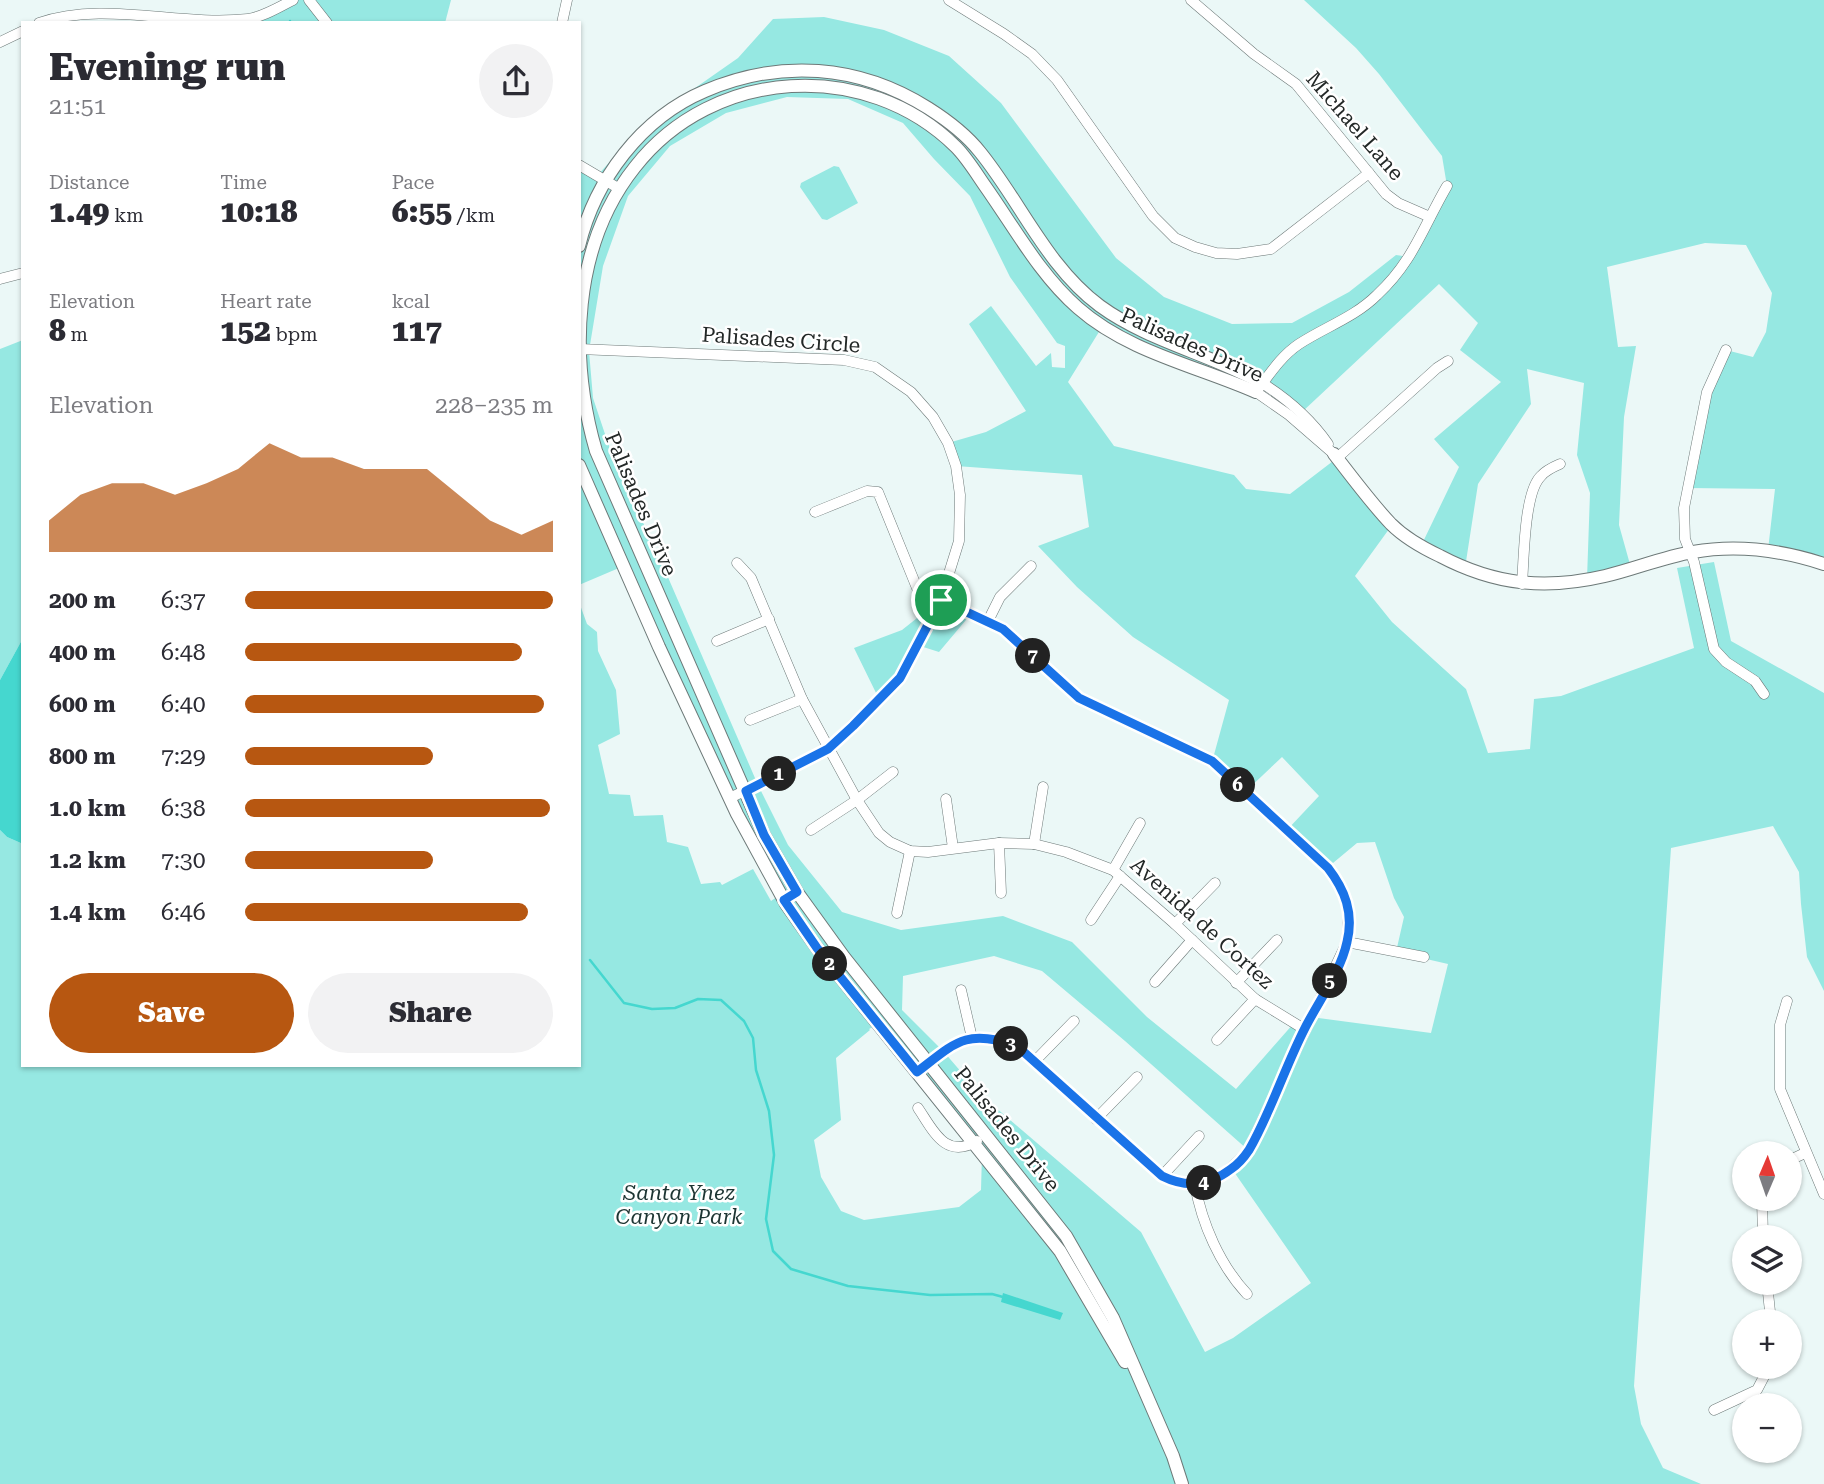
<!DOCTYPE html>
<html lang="en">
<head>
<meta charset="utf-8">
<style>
	body { margin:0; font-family:"Roboto Serif",serif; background:#f2f2f3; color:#2b2b33; height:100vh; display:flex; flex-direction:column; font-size:26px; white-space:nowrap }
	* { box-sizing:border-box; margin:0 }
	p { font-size:23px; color:#7c7c81 }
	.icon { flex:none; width:38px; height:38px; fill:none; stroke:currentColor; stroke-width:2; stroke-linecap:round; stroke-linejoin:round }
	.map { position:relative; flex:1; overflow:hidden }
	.drawer { position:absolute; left:21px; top:21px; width:560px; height:1046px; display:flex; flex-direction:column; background:#fff; border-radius:0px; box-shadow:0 2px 5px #0004 }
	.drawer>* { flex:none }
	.needle { width:46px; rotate:2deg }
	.controls { position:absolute; left:1732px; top:1141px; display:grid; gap:14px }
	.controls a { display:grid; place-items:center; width:70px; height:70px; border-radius:50%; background:#fff; box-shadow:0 2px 5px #0004; font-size:35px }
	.pin { position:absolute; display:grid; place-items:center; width:60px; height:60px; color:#fff; margin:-30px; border:4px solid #fff; border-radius:50%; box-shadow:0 2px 7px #0007 }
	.km { position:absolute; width:35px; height:35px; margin:-18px; border-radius:50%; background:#222; color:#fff; font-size:19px; line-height:35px; text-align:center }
	.round { display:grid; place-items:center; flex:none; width:74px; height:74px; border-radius:37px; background:#f2f2f3 }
	.summary { display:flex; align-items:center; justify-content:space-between; height:119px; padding:0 28px }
	h1 { font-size:38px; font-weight:800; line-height:52px }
	.metrics { display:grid; grid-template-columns:repeat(3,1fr); gap:10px; height:119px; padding:7px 28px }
	.metrics div { display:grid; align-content:center }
	.metrics b { font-size:30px; font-weight:800 }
	.metrics small { font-size:19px; font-weight:400 }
	.metrics p { font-size:19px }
	.chart { height:196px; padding:14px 28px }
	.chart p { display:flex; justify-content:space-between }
	.chart svg { width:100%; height:126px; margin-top:7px; fill:#b75711; opacity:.7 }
	.cta { display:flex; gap:14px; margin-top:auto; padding:14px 28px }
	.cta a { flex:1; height:80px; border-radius:42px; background:#b75711; color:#fff; font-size:28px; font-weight:800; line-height:80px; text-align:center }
	.cta a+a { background:#f2f2f3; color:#2b2b33 }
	ul { padding:0 28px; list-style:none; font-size:23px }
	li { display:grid; grid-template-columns:112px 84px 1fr; align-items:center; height:52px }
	li i { height:18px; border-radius:9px; background:#b75711 }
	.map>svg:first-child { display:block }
</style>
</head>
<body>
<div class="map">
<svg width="1824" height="1484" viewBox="0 0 1824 1484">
	<rect width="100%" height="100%" fill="#ebf8f7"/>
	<g fill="#96e8e2" fill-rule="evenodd">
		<path d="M284 0H451L445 23H251Z"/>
		<path d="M1304 0H1824V564L1768 550 1775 489 1688 488 1707 392 1726 350 1753 357 1766 332 1772 293 1746 245 1705 243 1607 267 1618 347 1636 346 1624 417 1619 525 1631 568 1587 579 1590 493 1577 455 1584 383 1527 369 1531 404 1478 484 1465 568 1421 546 1459 467 1434 439 1501 382 1460 350 1478 323 1439 284 1302 412 1263 384 1256 392 1102 327 1068 382 1114 446 1234 475 1246 489 1290 494 1337 458 1392 525 1355 576 1392 622 1466 689 1488 753 1530 749 1534 699 1561 696 1694 648 1677 568 1714 562 1731 641 1824 693V991L1807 957 1801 904 1799 872 1773 826 1671 848 1634 1386 1641 1424 1663 1468 1701 1484H0V830L7 837 23 844V1066H579V602L587 624 597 632 598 651 616 690 620 734 598 745 609 794 630 795 634 816 663 815 667 842 688 847 701 884 720 882 722 885 753 869 771 901 781 894 626 565 579 585V167L596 177 645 123 738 58 773 19 824 17 884 30 949 56 1001 103 1116 258 1164 297 1232 324 1292 323 1349 292 1396 255 1410 257 1447 186 1442 156 1379 74 1356 48ZM787 97 848 99 903 123 934 159 970 196 1010 277 1057 343 1065 346V368L1052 367 1051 353 1036 366 991 306 969 324 1026 411 986 432 948 443 956 466 1082 475 1089 527 1038 546 1077 587 1133 637 1229 700 1212 762 1245 792 1282 757 1319 796 1287 830 1327 868 1357 843 1375 842 1394 898 1404 917 1396 952 1448 964 1431 1033 1311 1017 1304 1029 1294 1023 1236 1089 1147 1017 1072 942 1003 916 901 930 842 912 788 845 758 785 667 575 612 455 593 398 589 351 603 266 628 196 670 146 726 113ZM994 956 1042 971 1125 1041 1248 1150 1232 1169 1311 1283 1233 1338 1205 1352 1141 1232 981 1095 944 1052 902 1010 903 976ZM879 1024 982 1154 981 1190 959 1207 864 1220 841 1211 821 1177 814 1140 841 1120 836 1058 870 1030 869 1029Z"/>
		<path d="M834 166 839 167 858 203 827 220 822 219 800 187 801 183Z"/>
		<path d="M23 340V638L0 680V349Z"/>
		<path d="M941 599 971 614 939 652 917 645 900 678 879 699 854 648 902 630Z"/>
	</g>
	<g fill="#45d7cf">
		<path d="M23 638V844L7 837 0 830V680Z"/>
		<path d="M1003 1293 1063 1313 1060 1320 1001 1302Z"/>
	</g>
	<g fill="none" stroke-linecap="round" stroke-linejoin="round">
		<g stroke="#45d7cf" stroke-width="2.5">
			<path d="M290 23V21"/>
			<path d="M590 960 624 1003 652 1009 675 1008 698 999 721 1000 744 1021 753 1038 756 1070 769 1111 774 1155 766 1219 773 1251 791 1269 848 1286 930 1295 992 1294 1003 1297"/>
		</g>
		<defs>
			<g id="minor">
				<path d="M309 0 327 23"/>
				<path d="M949 0 1004 34 1032 54 1057 80 1153 216 1175 238 1195 247 1216 253 1237 254 1271 249 1369 173"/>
				<path d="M1191 0 1254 54 1296 84 1386 194 1398 203 1430 217"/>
				<path d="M39 23C105 0 179 27 248 19 263 17 279 7 293 0"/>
				<path d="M562 23 567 0"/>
				<path d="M0 42 23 31"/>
				<path d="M579 165 618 188"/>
				<path d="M0 279 23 273"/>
				<path d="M579 349 844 360 875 367 911 392 933 417 948 443 956 466 960 495 959 541 941 599 900 678 828 749 730 798"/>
				<path d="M1726 350 1707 392 1684 508 1685 539 1694 562 1714 649 1726 662 1755 681 1764 694"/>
				<path d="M1262 383C1289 400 1310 418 1328 444"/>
				<path d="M1334 454 1289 415 1256 392C1269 375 1281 356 1299 344 1325 327 1355 317 1377 295 1413 262 1423 227 1447 186"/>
				<path d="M1337 458 1437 368 1448 361"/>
				<path d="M815 512 867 491 878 492 917 588 1003 629 1079 698 1212 762 1327 868C1350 897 1349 907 1347 942L1248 1151C1223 1179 1199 1194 1162 1176L1016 1045C965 1029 957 1042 917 1072"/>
				<path d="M737 563 751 578 802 699 857 800 879 833 890 842 910 851 928 852 999 843 1034 844 1066 852 1113 870 1175 924 1255 999 1304 1029"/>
				<path d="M1522 584C1524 559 1524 492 1541 476 1546 470 1553 467 1560 464"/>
				<path d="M988 621 1000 597 1031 566"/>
				<path d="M717 641 769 619"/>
				<path d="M750 720 802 699"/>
				<path d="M946 799 953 848"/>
				<path d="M811 830 857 800 893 772"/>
				<path d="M999 843 1001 893"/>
				<path d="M1034 844 1043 787"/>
				<path d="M1113 870 1140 823"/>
				<path d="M897 913 910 851"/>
				<path d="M1091 920 1120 876"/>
				<path d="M1175 924 1215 883"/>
				<path d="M1347 942 1424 957"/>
				<path d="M1155 982 1192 940"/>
				<path d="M1236 983 1277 940"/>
				<path d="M961 990 972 1038"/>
				<path d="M1787 1001 1780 1025V1089L1824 1194"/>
				<path d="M1217 1040 1255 999"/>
				<path d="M1034 1062 1074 1021"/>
				<path d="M918 1108C933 1130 945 1160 977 1141"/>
				<path d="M1096 1119 1137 1077"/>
				<path d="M1790 1160 1805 1153"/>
				<path d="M1162 1176 1199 1136"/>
				<path d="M1195 1185C1202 1224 1220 1265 1247 1294"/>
				<path d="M1762 1199 1763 1237"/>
				<path d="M1767 1283 1771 1321"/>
				<path d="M1714 1410 1757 1390 1769 1367"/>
			</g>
			<g id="tertiary">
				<path d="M579 246C595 180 641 118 705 91 780 59 858 64 928 108 947 120 965 133 980 152 1020 201 1047 267 1100 306 1148 341 1210 354 1262 383"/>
				<path d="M1334 454C1352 477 1371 503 1391 524 1405 538 1423 548 1440 556 1495 585 1545 590 1605 576 1635 569 1663 557 1693 552 1738 544 1781 550 1824 564"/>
				<path d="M579 465 659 647 737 814 786 904 817 948 1060 1251 1125 1362"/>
				<path d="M1182 1484 1173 1456 1113 1318 1066 1236 844 957 797 892 764 835 596 451C569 358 572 246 635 167 713 67 866 58 956 147 967 158 976 173 985 186 1014 227 1040 275 1078 308 1128 352 1197 366 1256 392"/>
			</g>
		</defs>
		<use href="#minor" stroke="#6d7978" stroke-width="11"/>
		<use href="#tertiary" stroke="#6d7978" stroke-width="14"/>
		<use href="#minor" stroke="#fff" stroke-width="10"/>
		<use href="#tertiary" stroke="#fff" stroke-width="12"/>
	</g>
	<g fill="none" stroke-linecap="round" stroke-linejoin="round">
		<defs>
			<path id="route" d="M941 600 1003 629 1079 698 1212 761 1328 868C1345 890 1354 913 1347 942 1341 971 1318 1002 1305 1028 1285 1067 1270 1114 1249 1150 1245 1156 1237 1165 1231 1169 1209 1186 1186 1188 1162 1176L1016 1045C965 1029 956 1042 917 1072L817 948 784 900 797 892 764 835 746 791 828 749 853 726 900 678Z"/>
		</defs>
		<use href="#route" stroke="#fff" stroke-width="14"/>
		<use href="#route" stroke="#1a73e8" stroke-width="9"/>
	</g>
	<g text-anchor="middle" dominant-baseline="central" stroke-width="5" stroke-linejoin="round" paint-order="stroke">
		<g font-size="21" fill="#232827" stroke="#fff">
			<text transform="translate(1355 126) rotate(49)">Michael Lane</text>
			<text transform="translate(781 340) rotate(4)">Palisades Circle</text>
			<text transform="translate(1192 345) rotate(24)">Palisades Drive</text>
			<text transform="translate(641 504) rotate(67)">Palisades Drive</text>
			<text transform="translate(1202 923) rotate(42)">Avenida de Cortez</text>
			<text transform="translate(1007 1129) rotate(51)">Palisades Drive</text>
		</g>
		<g font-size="21" font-style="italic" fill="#1d3533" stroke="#fff">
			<text x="679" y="1193">Santa Ynez<tspan x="679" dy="24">Canyon Park</tspan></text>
		</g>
	</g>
</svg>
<div class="controls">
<a><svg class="needle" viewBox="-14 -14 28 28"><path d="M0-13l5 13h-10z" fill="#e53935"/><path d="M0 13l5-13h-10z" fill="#7c7c81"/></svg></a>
<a><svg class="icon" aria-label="layers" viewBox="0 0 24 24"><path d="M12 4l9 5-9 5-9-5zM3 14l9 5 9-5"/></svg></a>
<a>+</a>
<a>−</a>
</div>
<div class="pin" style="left:941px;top:600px;background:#1e9e55"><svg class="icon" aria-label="arrive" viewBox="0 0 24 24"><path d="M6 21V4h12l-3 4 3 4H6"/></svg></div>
<b class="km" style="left:779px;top:774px">1</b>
<b class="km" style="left:830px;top:964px">2</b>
<b class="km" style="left:1011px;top:1044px">3</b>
<b class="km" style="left:1204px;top:1183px">4</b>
<b class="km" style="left:1330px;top:981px">5</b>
<b class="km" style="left:1238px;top:785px">6</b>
<b class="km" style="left:1033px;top:656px">7</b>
<section class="drawer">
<div class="summary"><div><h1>Evening run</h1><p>21:51</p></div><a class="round"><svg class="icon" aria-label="share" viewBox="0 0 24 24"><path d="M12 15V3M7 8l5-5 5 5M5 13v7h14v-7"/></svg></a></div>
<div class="metrics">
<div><p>Distance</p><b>1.49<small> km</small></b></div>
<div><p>Time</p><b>10:18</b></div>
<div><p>Pace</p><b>6:55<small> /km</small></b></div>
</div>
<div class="metrics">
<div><p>Elevation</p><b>8<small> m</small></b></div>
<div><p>Heart rate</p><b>152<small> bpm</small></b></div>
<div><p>kcal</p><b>117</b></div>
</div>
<div class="chart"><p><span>Elevation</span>228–235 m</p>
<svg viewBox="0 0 160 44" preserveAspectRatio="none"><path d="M0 44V33L10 24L20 20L30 20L40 24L50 20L60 15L70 6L80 11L90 11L100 15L110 15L120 15L130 24L140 33L150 38L160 33V44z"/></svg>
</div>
<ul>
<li><b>200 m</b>6:37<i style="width:100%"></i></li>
<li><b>400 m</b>6:48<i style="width:90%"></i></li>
<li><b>600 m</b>6:40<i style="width:97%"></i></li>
<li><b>800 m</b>7:29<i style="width:61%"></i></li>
<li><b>1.0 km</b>6:38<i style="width:99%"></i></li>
<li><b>1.2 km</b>7:30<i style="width:61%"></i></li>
<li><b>1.4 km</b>6:46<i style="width:92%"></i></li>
</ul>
<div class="cta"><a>Save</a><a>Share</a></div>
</section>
</div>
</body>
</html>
